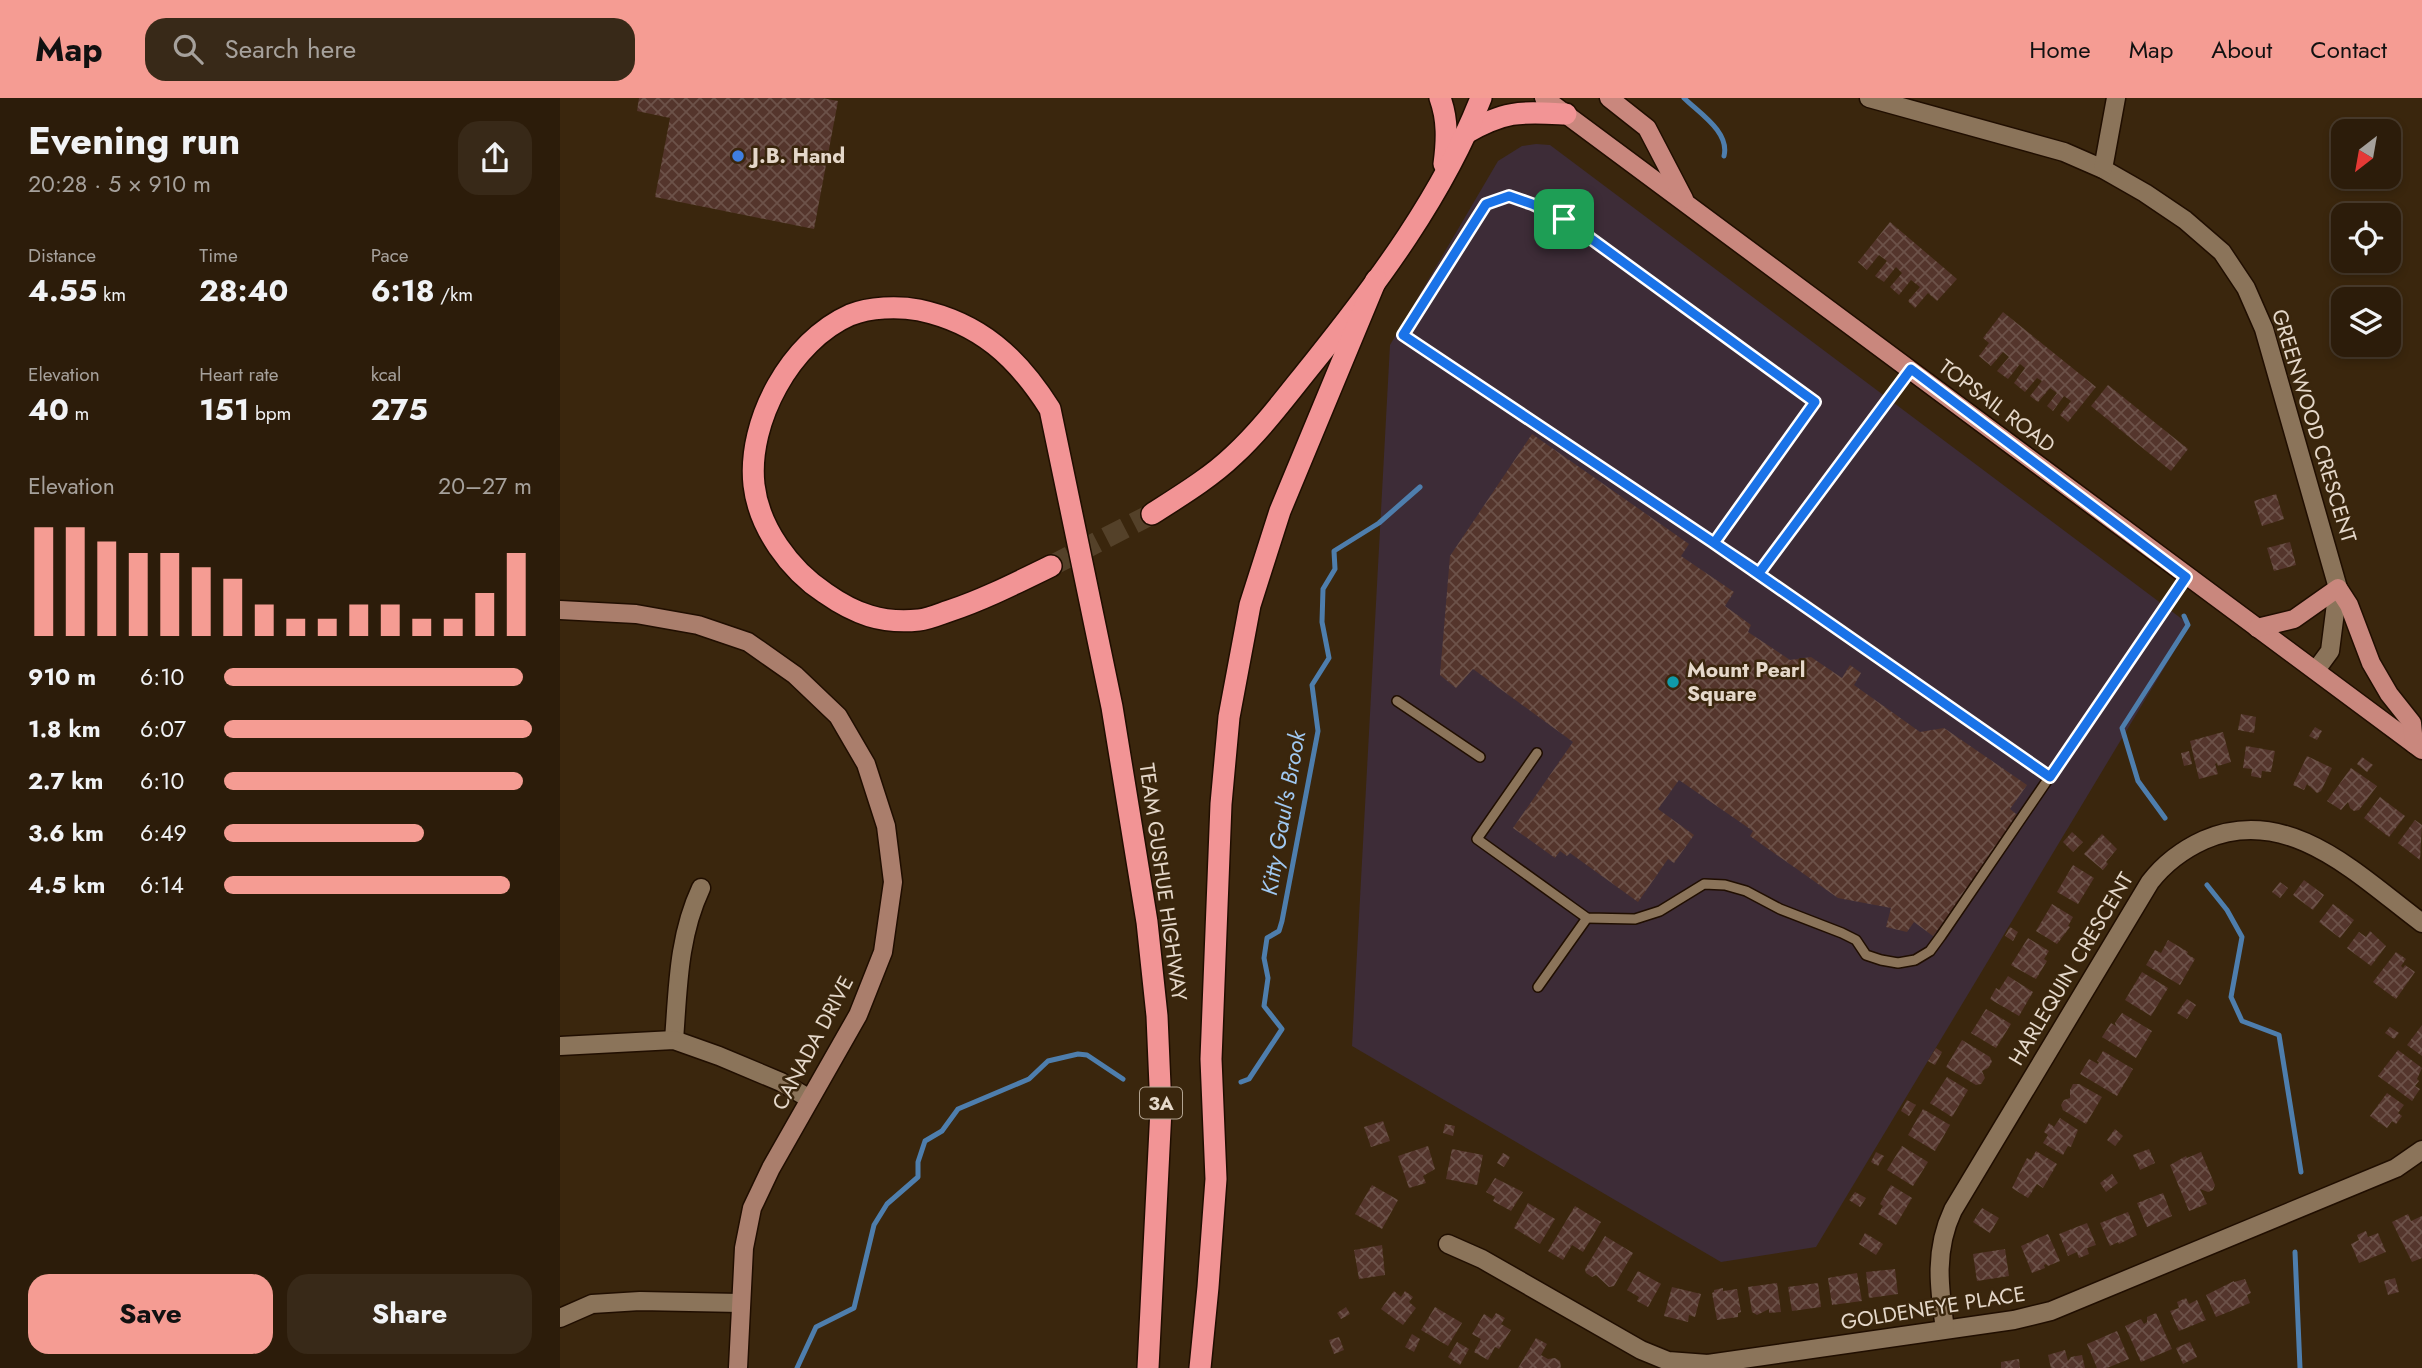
<!DOCTYPE html>
<html lang="en">
<head>
<meta charset="utf-8">
<style>
	body { margin:0; font-family:Jost,sans-serif; background:#382918; color:#f1f3f6; height:100vh; display:flex; flex-direction:column; font-size:26px; white-space:nowrap }
	* { box-sizing:border-box; margin:0 }
	p { font-size:23px; color:#a6a19c }
	.icon { flex:none; width:38px; height:38px; fill:none; stroke:currentColor; stroke-width:2; stroke-linecap:round; stroke-linejoin:round }
	.map { position:relative; flex:1; overflow:hidden }
	.details { display:flex; flex-direction:column; background:#2c1c0a; width:560px }
	.details>* { flex:none }
	.needle { width:46px; rotate:211deg }
	.buttons { position:absolute; left:1771px; top:21px; display:grid; gap:14px }
	.buttons a { display:grid; place-items:center; width:70px; height:70px; border-radius:14px; background:#2c1c0a; box-shadow:0 4px 10px #0003,0 0 0 2px #483a2b; font-size:35px }
	.pin { position:absolute; display:grid; place-items:center; width:60px; height:60px; color:#fff; margin:-30px; border-radius:14px; box-shadow:0 4px 10px #0006 }
	.round { display:grid; place-items:center; flex:none; width:74px; height:74px; border-radius:21px; background:#382918 }
	.head { display:flex; align-items:center; justify-content:space-between; height:119px; padding:0 28px }
	h1 { font-size:38px; font-weight:700; line-height:52px }
	.figures { display:grid; grid-template-columns:repeat(3,1fr); gap:10px; height:119px; padding:7px 28px }
	.figures div { display:grid; align-content:center }
	.figures b { font-size:30px; font-weight:700 }
	.figures small { font-size:19px; font-weight:400 }
	.figures p { font-size:19px }
	.chart { height:196px; padding:14px 28px }
	.chart p { display:flex; justify-content:space-between }
	.chart svg { width:100%; height:126px; margin-top:7px; stroke:#f59c93; stroke-width:6 }
	.cta { display:flex; gap:14px; margin-top:auto; padding:14px 28px }
	.cta a { flex:1; height:80px; border-radius:21px; background:#f59c93; color:#111; font-size:28px; font-weight:700; line-height:80px; text-align:center }
	.cta a+a { background:#382918; color:#f1f3f6 }
	ul { padding:0 28px; list-style:none; font-size:23px }
	li { display:grid; grid-template-columns:112px 84px 1fr; align-items:center; height:52px }
	li i { height:18px; border-radius:9px; background:#f59c93 }
	header { display:flex; align-items:center; gap:42px; box-sizing:border-box; height:98px; padding:0 35px; background:#f59c93; color:#111 }
	header strong { font-size:33px }
	nav { display:flex; gap:38px; margin-inline-start:auto; font-size:24px }
	.search { width:490px; height:63px; background:#382918; display:flex; align-items:center; gap:18px; box-sizing:border-box; padding:0 24px; border-radius:21px; color:#a6a19c; font-size:26px }
	main { display:flex; flex:1; min-height:0 }
	.map>svg:first-child { display:block }
</style>
</head>
<body>
<header>
<strong>Map</strong>
<div class="search"><svg class="icon" aria-label="search" viewBox="0 0 24 24"><circle cx="10" cy="10" r="6"/><path d="M15 15l6 6"/></svg>Search here</div>
<nav><a>Home</a><a>Map</a><a>About</a><a>Contact</a></nav>
</header>
<main>
<section class="details">
<div class="head"><div><h1>Evening run</h1><p>20:28 · 5 × 910 m</p></div><a class="round"><svg class="icon" aria-label="share" viewBox="0 0 24 24"><path d="M12 15V3M7 8l5-5 5 5M5 13v7h14v-7"/></svg></a></div>
<div class="figures">
<div><p>Distance</p><b>4.55<small> km</small></b></div>
<div><p>Time</p><b>28:40</b></div>
<div><p>Pace</p><b>6:18<small> /km</small></b></div>
</div>
<div class="figures">
<div><p>Elevation</p><b>40<small> m</small></b></div>
<div><p>Heart rate</p><b>151<small> bpm</small></b></div>
<div><p>kcal</p><b>275</b></div>
</div>
<div class="chart"><p><span>Elevation</span>20–27 m</p>
<svg viewBox="0 0 160 44" preserveAspectRatio="none"><path d="M5 44V6M15 44V6M25 44V11M35 44V15M45 44V15M55 44V20M65 44V24M75 44V33M85 44V38M95 44V38M105 44V33M115 44V33M125 44V38M135 44V38M145 44V29M155 44V15"/></svg>
</div>
<ul>
<li><b>910 m</b>6:10<i style="width:97%"></i></li>
<li><b>1.8 km</b>6:07<i style="width:100%"></i></li>
<li><b>2.7 km</b>6:10<i style="width:97%"></i></li>
<li><b>3.6 km</b>6:49<i style="width:65%"></i></li>
<li><b>4.5 km</b>6:14<i style="width:93%"></i></li>
</ul>
<div class="cta"><a>Save</a><a>Share</a></div>
</section>
<div class="map">
<svg width="1862" height="1270" viewBox="0 0 1862 1270">
	<defs>
		<pattern id="building-cross-hatch" width="8" height="8" patternUnits="userSpaceOnUse" patternTransform="scale(1.75)"><rect width="8" height="8" fill="#54352c"/><path d="M0 0l8 8M0 8l8-8" fill="none" stroke="#6c5249"/></pattern>
	</defs>
	<rect width="100%" height="100%" fill="#3a260d"/>
	<path fill="#3d2c37" d="M976 46 990 47 1630 527 1256 1149 1161 1164 792 948 830 247 938 63 962 48Z"/>
	<g fill="none" stroke-linecap="round" stroke-linejoin="round">
		<g stroke="#4e7ead" stroke-width="5">
			<path d="M1124 0C1139 15 1170 34 1164 58"/>
			<path d="M1605 720 1578 683 1562 630 1628 527 1624 518"/>
			<path d="M1647 787 1667 812 1682 839 1671 899 1682 923 1719 937 1741 1074"/>
			<path d="M681 984 689 981 722 931 704 908 708 880 704 860 707 840 719 833 722 823 758 633 752 587 769 560 762 524 763 491 775 471 774 453 819 425 860 389"/>
			<path d="M1735 1154 1740 1270"/>
			<path d="M237 1270 256 1229 294 1210 314 1127 327 1106 358 1079V1064L365 1043 382 1033 398 1011 469 981 488 963 518 956 527 957 563 981"/>
		</g>
	</g>
	<g fill="url(#building-cross-hatch)">
		<path d="M79 0H262L278 3 254 131 95 99 110 20 77 13Z"/>
		<path d="M1330 124 1397 181 1377 203 1368 195 1355 210 1348 203 1360 189 1351 182 1339 197 1330 189 1342 175 1336 169 1324 184 1315 178 1327 163 1319 157 1307 172 1298 164Z"/>
		<path d="M1443 214 1536 289 1508 324 1500 317 1511 303 1504 298 1493 313 1487 308 1497 295 1490 290 1478 304 1470 298 1482 283 1477 280 1465 294 1454 285 1465 270 1460 266 1448 281 1437 273 1449 259 1443 254 1431 268 1419 258 1429 245 1423 240Z"/>
		<path d="M1548 287 1628 351 1611 373 1531 308Z"/>
		<path d="M972 336 1129 446 1121 458 1174 494 1165 508 1191 527 1188 534 1230 562 1251 559 1282 580 1290 567 1301 575 1294 587 1360 634 1384 630 1467 687 1450 711 1461 720 1373 838 1354 824 1347 834 1326 829 1331 810 1278 800 1190 738 1193 733 1119 682 1098 711 1134 737 1114 765 1108 761 1078 804 1010 755 1007 758 1000 753 995 760 953 730 1013 644 913 571 896 590 880 577 890 458Z"/>
		<path d="M1716 396 1724 421 1702 428 1694 403Z"/>
		<path d="M1730 444 1736 467 1714 473 1707 450Z"/>
		<path d="M1681 616 1696 619 1694 635 1678 632Z"/>
		<path d="M1755 629 1762 633 1757 642 1749 638Z"/>
		<path d="M1663 634 1671 664 1658 668 1657 665 1655 666 1658 676 1639 681 1630 643Z"/>
		<path d="M1686 648 1715 653 1711 674 1702 673 1701 680 1691 678 1692 671 1683 670Z"/>
		<path d="M1629 653 1632 666 1624 668 1621 655Z"/>
		<path d="M1747 658 1772 670 1761 693 1757 695 1747 686 1744 692 1733 687Z"/>
		<path d="M1802 659 1813 667 1807 674 1797 666Z"/>
		<path d="M1791 670 1817 688 1799 712 1794 713 1790 710 1788 704 1781 712 1767 703Z"/>
		<path d="M1820 699 1845 718 1829 739 1804 720Z"/>
		<path d="M1855 722 1862 727 1860 762 1838 745Z"/>
		<path d="M1512 734 1523 744 1513 754 1503 744Z"/>
		<path d="M1542 736 1557 751 1546 764 1548 766 1543 772 1524 756Z"/>
		<path d="M1513 767 1534 780 1518 806 1497 794Z"/>
		<path d="M1744 782 1764 797 1753 812 1733 797Z"/>
		<path d="M1720 784 1728 790 1720 800 1712 794Z"/>
		<path d="M1492 806 1513 819 1508 828 1510 829 1497 846 1476 833Z"/>
		<path d="M1773 806 1794 822 1780 840 1759 824Z"/>
		<path d="M1450 829 1458 834 1453 843 1445 838Z"/>
		<path d="M1810 833 1826 848 1811 868 1787 850 1799 834 1806 839Z"/>
		<path d="M1468 840 1489 853 1484 861 1487 863 1476 881 1451 867Z"/>
		<path d="M1608 842 1628 854 1627 856 1635 861 1620 887 1586 867 1595 852 1601 855Z"/>
		<path d="M1836 854 1846 861 1841 868 1843 870 1845 867 1855 874 1836 901 1813 884Z"/>
		<path d="M1582 874 1608 890 1591 918 1565 902Z"/>
		<path d="M1448 878 1473 894 1459 918 1430 901 1436 890 1439 892Z"/>
		<path d="M1627 901 1636 907 1627 921 1617 915Z"/>
		<path d="M1426 911 1451 926 1436 950 1411 935Z"/>
		<path d="M1562 915 1592 933 1576 960 1542 939 1551 925 1556 928 1555 925Z"/>
		<path d="M1862 927V958L1847 947Z"/>
		<path d="M1830 929 1839 935 1834 941 1825 935Z"/>
		<path d="M1402 942 1430 959 1432 964 1428 970 1422 973 1425 980 1421 986 1416 987 1386 969Z"/>
		<path d="M1376 950 1382 954 1375 967 1368 963Z"/>
		<path d="M1838 952 1862 970 1857 981 1859 983 1855 988 1860 991 1852 1003 1818 978Z"/>
		<path d="M1543 953 1573 971 1557 998 1520 976 1529 961 1538 966 1539 964 1537 963Z"/>
		<path d="M1387 979 1408 992 1392 1019 1370 1005Z"/>
		<path d="M1513 986H1519L1542 999 1526 1026 1503 1012 1501 1007 1504 1002 1510 1000V992Z"/>
		<path d="M1827 995 1844 1007 1838 1015 1842 1018 1836 1026 1832 1023 1827 1030 1810 1018Z"/>
		<path d="M1347 1002 1356 1007 1349 1018 1341 1013Z"/>
		<path d="M1363 1011 1390 1027 1375 1053 1348 1037Z"/>
		<path d="M1500 1020 1518 1032 1511 1049 1508 1048 1503 1057 1483 1045 1488 1037 1484 1034 1489 1025 1494 1029Z"/>
		<path d="M823 1023 830 1043 811 1049 804 1029Z"/>
		<path d="M885 1026 895 1028 893 1038 883 1035Z"/>
		<path d="M1555 1031 1563 1038 1555 1048 1547 1042Z"/>
		<path d="M868 1048 875 1071 863 1078 866 1085 849 1090 838 1058Z"/>
		<path d="M1342 1048 1368 1064 1353 1088 1327 1072Z"/>
		<path d="M892 1051 923 1057 917 1087 886 1081Z"/>
		<path d="M1589 1051 1595 1065 1580 1072 1573 1057Z"/>
		<path d="M1476 1053 1497 1066 1483 1090 1477 1086 1468 1100 1452 1090 1467 1060 1471 1062Z"/>
		<path d="M1316 1054 1324 1058 1318 1068 1311 1064Z"/>
		<path d="M1641 1054 1655 1087 1653 1092 1648 1094 1640 1091 1647 1106 1629 1113 1610 1067 1626 1058 1627 1060Z"/>
		<path d="M943 1055 950 1059 944 1069 937 1065Z"/>
		<path d="M1552 1076 1558 1085 1546 1094 1540 1085Z"/>
		<path d="M935 1080 963 1094 951 1113 933 1103 935 1099 926 1094Z"/>
		<path d="M812 1087 838 1102 822 1131 795 1116Z"/>
		<path d="M1331 1087 1352 1100 1336 1127 1318 1116 1323 1108 1320 1106Z"/>
		<path d="M1295 1094 1306 1100 1300 1109 1289 1102Z"/>
		<path d="M1603 1095 1612 1118 1587 1129 1577 1105Z"/>
		<path d="M968 1105 995 1121 980 1146 954 1130Z"/>
		<path d="M1015 1108 1041 1124 1023 1154 1012 1147 1003 1162 988 1153Z"/>
		<path d="M1422 1110 1439 1120 1430 1135 1413 1124Z"/>
		<path d="M1568 1114 1577 1137 1559 1146 1558 1144 1550 1148 1540 1125Z"/>
		<path d="M1848 1116 1851 1123 1862 1118V1160L1852 1164 1832 1124Z"/>
		<path d="M1527 1125 1536 1147 1527 1150 1529 1156 1519 1160 1517 1154 1508 1158 1499 1136Z"/>
		<path d="M1806 1133 1808 1139 1818 1135 1826 1154 1799 1165 1791 1146 1799 1142 1797 1137Z"/>
		<path d="M1305 1135 1323 1146 1316 1157 1299 1146Z"/>
		<path d="M1488 1136 1500 1163 1488 1168 1486 1166 1484 1167 1485 1170 1472 1175 1461 1148Z"/>
		<path d="M1045 1138 1073 1155 1054 1188 1049 1189 1036 1177 1032 1179 1026 1175 1025 1171Z"/>
		<path d="M822 1147 825 1177 799 1181 794 1152Z"/>
		<path d="M1445 1151 1449 1178 1417 1183 1413 1156Z"/>
		<path d="M1335 1171 1338 1196 1309 1200 1306 1174Z"/>
		<path d="M1078 1173 1101 1186 1088 1209 1077 1203 1079 1199 1067 1192Z"/>
		<path d="M1297 1175 1302 1203 1272 1207 1268 1180Z"/>
		<path d="M1835 1180 1839 1194 1828 1197 1824 1183Z"/>
		<path d="M1685 1181 1691 1195 1687 1197 1690 1205 1656 1219 1646 1197 1674 1183V1184Z"/>
		<path d="M1217 1185 1221 1214 1209 1215V1211L1197 1217 1192 1214 1188 1189Z"/>
		<path d="M1258 1185 1261 1209 1232 1213 1228 1189Z"/>
		<path d="M1112 1189 1141 1196 1135 1219 1129 1217 1128 1224 1104 1218Z"/>
		<path d="M1163 1190V1193L1177 1191 1181 1214 1178 1215V1219L1157 1222 1152 1195 1154 1194V1192Z"/>
		<path d="M834 1193 841 1199 845 1193 853 1199 849 1204 856 1210 843 1227 821 1211Z"/>
		<path d="M1626 1200 1629 1206 1637 1202 1646 1222 1619 1233 1610 1213 1619 1210 1617 1204Z"/>
		<path d="M786 1209 790 1216 781 1221 777 1215Z"/>
		<path d="M875 1209 902 1225 888 1248 861 1232Z"/>
		<path d="M936 1215 945 1220 941 1226 951 1232 939 1251 935 1249 928 1262 914 1254 921 1241 912 1236 924 1216 932 1221Z"/>
		<path d="M1596 1215 1612 1251 1581 1264 1565 1228 1581 1221 1584 1226 1587 1224V1219Z"/>
		<path d="M1557 1233 1569 1261 1547 1270H1537L1527 1246Z"/>
		<path d="M852 1236 860 1241 854 1254 845 1249Z"/>
		<path d="M779 1239 784 1252 774 1256 769 1242Z"/>
		<path d="M976 1240 987 1246 981 1257 988 1261 995 1260 1000 1263 1001 1270H958Z"/>
		<path d="M897 1244 909 1251 900 1267 888 1259Z"/>
		<path d="M1630 1244 1637 1259 1623 1266 1616 1250Z"/>
		<path d="M1505 1252 1508 1263 1511 1259 1522 1257 1525 1270H1491L1488 1257Z"/>
		<path d="M1459 1261 1460 1270H1441V1264Z"/>
	</g>
	<g fill="none" stroke-linecap="round" stroke-linejoin="round">
		<path stroke="#544129" stroke-width="21" stroke-dasharray="21 10" stroke-linecap="butt" d="M491 468 592 416"/>
		<defs>
			<g id="lane">
				<path d="M1154 445 1255 304 1004 121 973 106 949 98 926 106 843 237 1199 475 1490 679"/>
				<path d="M1199 475 1351 271"/>
				<path d="M837 603 920 659"/>
				<path d="M977 655 917 741 1027 820 1075 821 1100 813 1144 786 1165 787 1186 793 1220 811 1282 835 1296 842 1306 857 1321 862 1338 865 1355 862 1370 853 1381 838 1626 479"/>
				<path d="M978 889 1027 820"/>
			</g>
			<g id="street">
				<path d="M1309 0 1504 54 1543 71 1585 95 1625 122 1662 154 1686 190 1704 231 1778 490 1770 553 1756 572"/>
				<path d="M1543 71 1556 0"/>
				<path d="M114 942C118 890 118 839 141 790"/>
				<path d="M0 948 114 942 159 958 221 984 250 1001"/>
				<path d="M888 1146 922 1161 1081 1252 1108 1263 1148 1266 1454 1222 1491 1213 1836 1070 1862 1052"/>
				<path d="M0 1220 32 1206 80 1203 180 1205"/>
				<path d="M1385 1231C1379 1189 1374 1152 1393 1112L1590 784C1604 766 1622 752 1644 742 1729 705 1799 778 1862 825"/>
			</g>
			<path id="secondary" d="M0 512 76 516 138 527 188 544 235 577 278 618 306 666 326 728 333 784 323 854 298 917 211 1070 192 1110 184 1150 178 1270"/>
			<g id="primary">
				<path d="M984 0 1862 652"/>
				<path d="M1049 0 1087 30 1124 101"/>
				<path d="M1697 530 1734 521 1778 490 1789 507 1811 565 1829 596 1852 625 1854 646"/>
			</g>
			<g id="highway">
				<path d="M880 0C888 22 887 43 884 66"/>
				<path d="M906 35C947 12 960 14 1006 16"/>
				<path d="M592 416C620 398 650 380 674 357 704 329 728 296 754 264 819 183 883 97 921 0"/>
				<path d="M491 468C458 484 425 501 389 513 380 516 369 521 359 522 322 526 295 516 265 495 230 472 199 430 194 387 187 323 231 243 290 217 310 209 338 208 359 212 420 225 457 259 490 311L552 609 587 824 597 918 601 1011 588 1270"/>
				<path d="M640 1270 648 1189 656 1081 651 961 661 706 669 619 690 507 720 413 816 182"/>
			</g>
		</defs>
		<use href="#lane" stroke="#200e00" stroke-width="12"/>
		<use href="#street" stroke="#200e00" stroke-width="21"/>
		<use href="#secondary" stroke="#200e00" stroke-width="21"/>
		<use href="#primary" stroke="#200e00" stroke-width="21"/>
		<use href="#highway" stroke="#200e00" stroke-width="24"/>
		<use href="#lane" stroke="#8b745a" stroke-width="9"/>
		<use href="#street" stroke="#8b745a" stroke-width="18"/>
		<use href="#secondary" stroke="#aa7e6c" stroke-width="18"/>
		<use href="#primary" stroke="#c9877d" stroke-width="18"/>
		<use href="#highway" stroke="#f29495" stroke-width="21"/>
	</g>
	<g fill="none" stroke-linecap="round" stroke-linejoin="round">
		<defs>
			<path id="route" d="M1004 121 1255 304 1154 445 1490 679 1626 479 1351 271 1199 475 1154 445 843 237 926 106 949 98 972 106 1004 121"/>
		</defs>
		<use href="#route" stroke="#fff" stroke-width="14"/>
		<use href="#route" stroke="#1a73e8" stroke-width="9"/>
	</g>
	<circle fill="#3f7fe0" stroke="#3a260d" stroke-width="2.5" cx="178" cy="58" r="7"/>
	<circle fill="#0f9aa8" stroke="#3a260d" stroke-width="2.5" cx="1113" cy="584" r="7"/>
	<g text-anchor="middle" dominant-baseline="central" stroke-width="5" stroke-linejoin="round" paint-order="stroke">
		<rect fill="#3a260d" stroke="#b2a391" stroke-width="2" x="580" y="989.5" width="42" height="31" rx="5"/>
		<g font-size="19" font-weight="bold" fill="#e5d8ca">
			<text x="601" y="1005">3A</text>
		</g>
		<g font-size="21" font-weight="bold" fill="#e5d8ca" stroke="#3a260d" text-anchor="start">
			<text x="192" y="58">J.B. Hand</text>
			<text x="1127" y="572">Mount Pearl<tspan x="1127" dy="24">Square</tspan></text>
		</g>
		<g font-size="21" fill="#e5d8ca" stroke="#3a260d">
			<text transform="translate(1437 308) rotate(37)">TOPSAIL ROAD</text>
			<text transform="translate(1754 328) rotate(73)">GREENWOOD CRESCENT</text>
			<text transform="translate(603 784) rotate(82)">TEAM GUSHUE HIGHWAY</text>
			<text transform="translate(1511 871) rotate(-59)">HARLEQUIN CRESCENT</text>
			<text transform="translate(253 945) rotate(-62)">CANADA DRIVE</text>
			<text transform="translate(1373 1210) rotate(-9)">GOLDENEYE PLACE</text>
		</g>
		<g font-size="23" font-style="italic" fill="#a0c8f1" stroke="#3a260d">
			<text transform="translate(723 715) rotate(-80)">Kitty Gaul's Brook</text>
		</g>
	</g>
</svg>
<div class="buttons">
<a><svg class="needle" viewBox="-14 -14 28 28"><path d="M0-13l5 13h-10z" fill="#e53935"/><path d="M0 13l5-13h-10z" fill="#a6a19c"/></svg></a>
<a><svg class="icon" aria-label="locate" viewBox="0 0 24 24"><circle cx="12" cy="12" r="6"/><path d="M12 2v4M12 18v4M2 12h4M18 12h4"/></svg></a>
<a><svg class="icon" aria-label="layers" viewBox="0 0 24 24"><path d="M12 4l9 5-9 5-9-5zM3 14l9 5 9-5"/></svg></a>
</div>
<div class="pin" style="left:1004px;top:121px;background:#1e9e55"><svg class="icon" aria-label="arrive" viewBox="0 0 24 24"><path d="M6 21V4h12l-3 4 3 4H6"/></svg></div>
</div>
</main>
</body>
</html>
